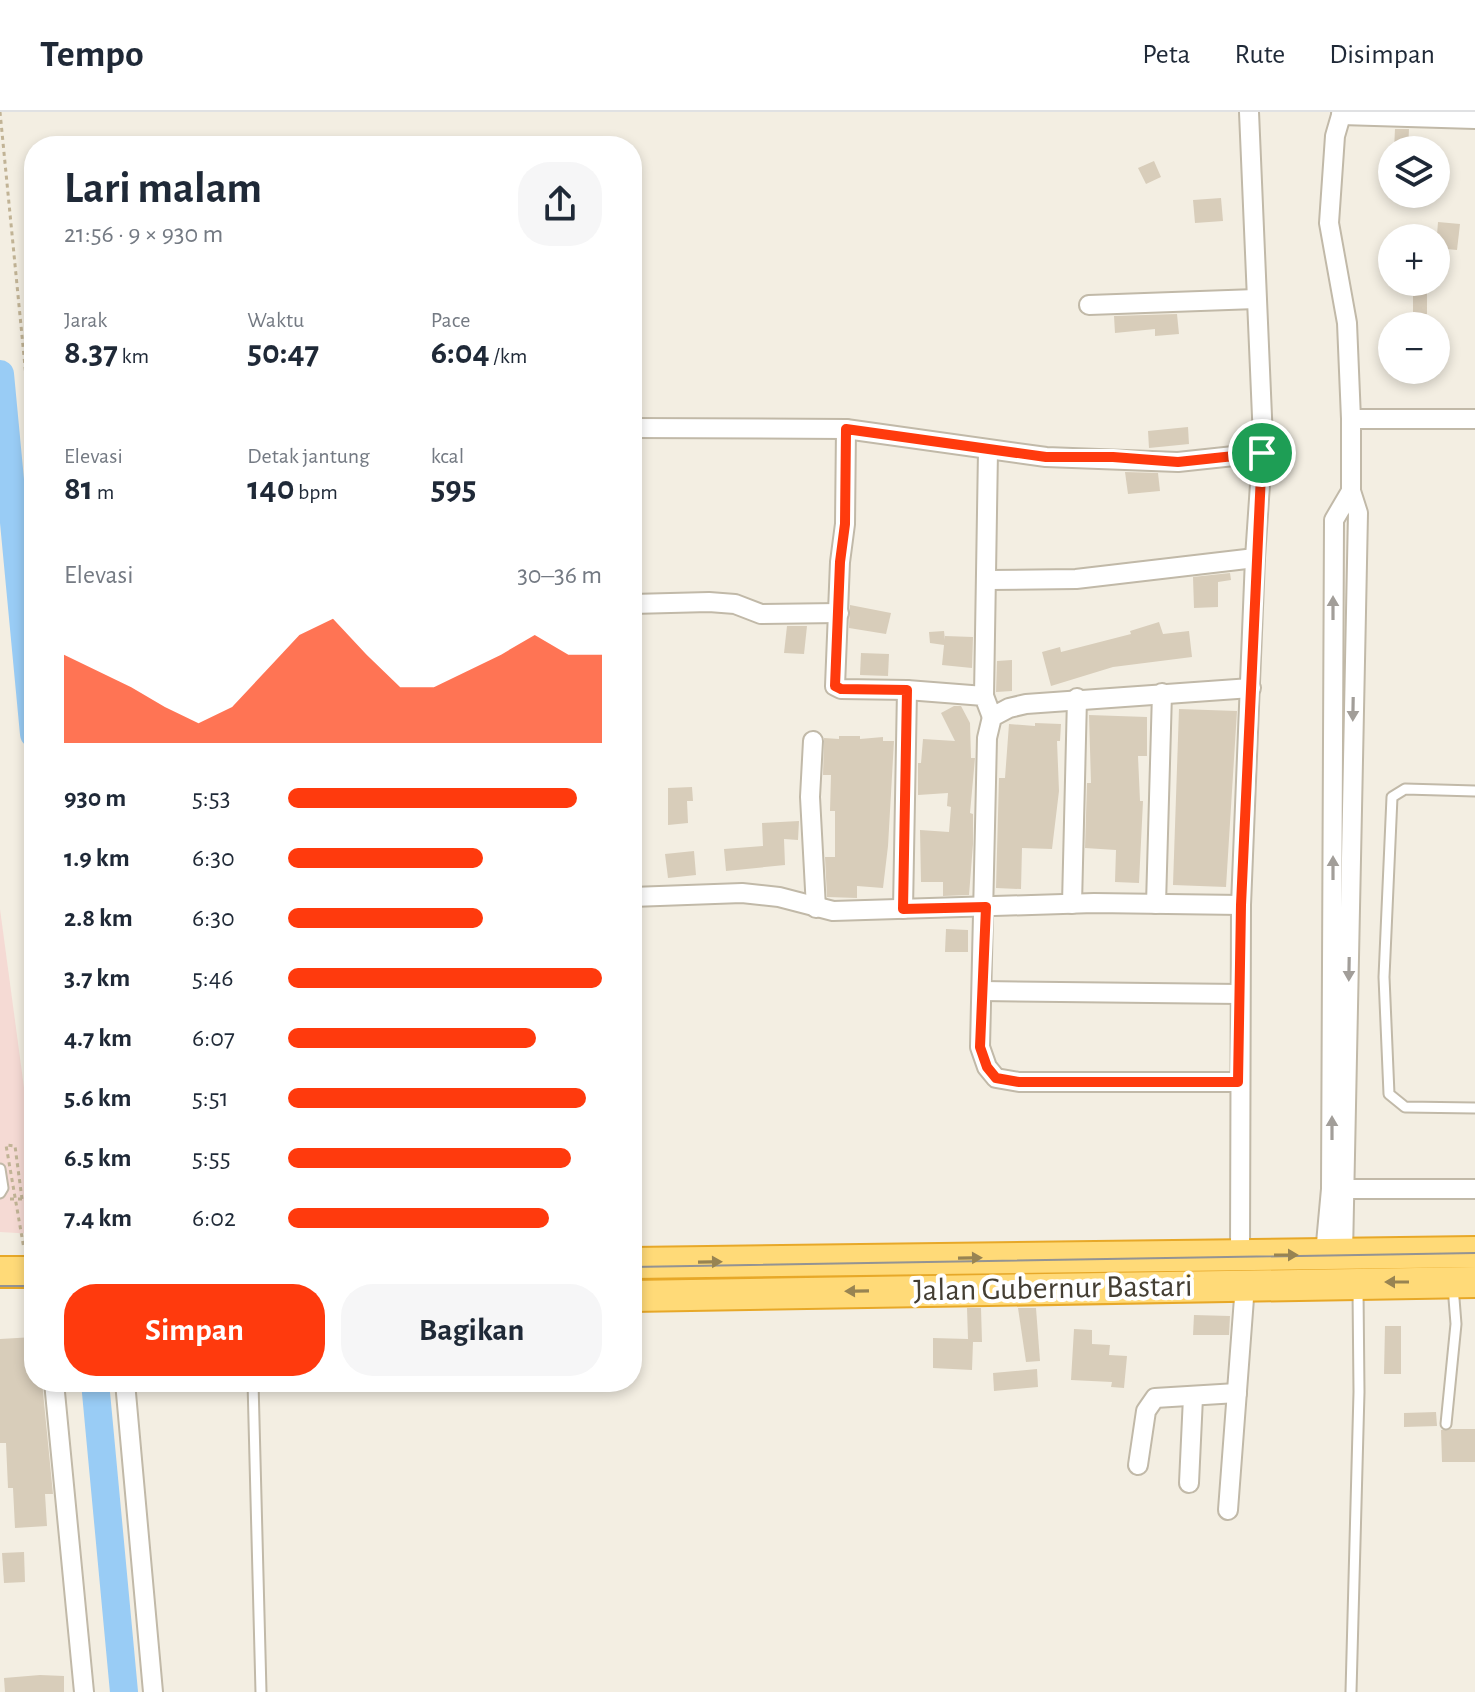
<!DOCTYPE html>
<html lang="id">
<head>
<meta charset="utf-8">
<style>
	body { margin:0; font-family:"Alegreya Sans",sans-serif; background:#f6f6f7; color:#1f2937; height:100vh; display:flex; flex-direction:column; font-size:30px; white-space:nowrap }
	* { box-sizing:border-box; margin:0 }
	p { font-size:26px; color:#747a83 }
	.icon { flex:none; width:44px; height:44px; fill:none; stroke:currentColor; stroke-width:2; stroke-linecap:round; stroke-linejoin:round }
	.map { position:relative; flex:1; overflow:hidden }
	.sheet { position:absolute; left:24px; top:24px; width:618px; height:1256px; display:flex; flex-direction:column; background:#fff; border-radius:32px; box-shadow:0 4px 12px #0003 }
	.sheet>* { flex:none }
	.controls { position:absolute; left:1378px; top:24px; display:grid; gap:16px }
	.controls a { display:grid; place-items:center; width:72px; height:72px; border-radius:50%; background:#fff; box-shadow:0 4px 12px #0003; font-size:40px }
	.pin { position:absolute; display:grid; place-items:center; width:68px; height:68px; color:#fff; margin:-34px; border:4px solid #fff; border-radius:50%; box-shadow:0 2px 8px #0007 }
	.round { display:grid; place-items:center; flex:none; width:84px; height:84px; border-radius:32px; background:#f6f6f7 }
	.overview { display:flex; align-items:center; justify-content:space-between; height:136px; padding:0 40px }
	h1 { font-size:44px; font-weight:700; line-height:60px }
	.figures { display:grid; grid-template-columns:repeat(3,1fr); gap:12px; height:136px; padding:8px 40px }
	.figures div { display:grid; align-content:center }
	.figures b { font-size:34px; font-weight:700 }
	.figures small { font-size:22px; font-weight:400 }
	.figures p { font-size:22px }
	.chart { height:224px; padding:16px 40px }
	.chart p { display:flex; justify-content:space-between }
	.chart svg { width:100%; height:144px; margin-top:8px; fill:#ff3a0d; opacity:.7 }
	.action { display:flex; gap:16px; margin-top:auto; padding:16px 40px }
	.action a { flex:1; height:92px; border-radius:32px; background:#ff3a0d; color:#fff; font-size:32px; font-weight:700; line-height:92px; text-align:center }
	.action a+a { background:#f6f6f7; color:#1f2937 }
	ul { padding:0 40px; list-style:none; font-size:26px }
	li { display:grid; grid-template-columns:128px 96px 1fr; align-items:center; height:60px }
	li i { height:20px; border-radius:10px; background:#ff3a0d }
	header { display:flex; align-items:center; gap:48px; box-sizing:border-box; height:112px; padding:0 40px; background:#fff; border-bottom:2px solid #e0e1e3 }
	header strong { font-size:38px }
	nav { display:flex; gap:44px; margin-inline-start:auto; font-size:28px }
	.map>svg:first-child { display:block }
</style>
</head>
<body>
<header>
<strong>Tempo</strong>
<nav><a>Peta</a><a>Rute</a><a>Disimpan</a></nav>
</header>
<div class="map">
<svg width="1475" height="1580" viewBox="0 0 1475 1580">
	<rect width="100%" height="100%" fill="#f3eee2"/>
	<path fill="#f5dad4" d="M0 797 34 1050V1122L0 1120Z"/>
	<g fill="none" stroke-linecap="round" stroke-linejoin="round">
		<g stroke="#99ccf5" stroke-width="28">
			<path d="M0 262 34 622"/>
			<path d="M95 1270 124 1580"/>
		</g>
	</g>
	<g fill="#d8cdba">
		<path d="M1395 17H1409L1408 38H1394Z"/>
		<path d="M1154 49 1161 65 1146 72 1138 56Z"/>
		<path d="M1221 86 1223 109 1195 111 1193 88Z"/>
		<path d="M1438 110 1460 112 1457 138 1436 136Z"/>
		<rect x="1413" y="177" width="14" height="25"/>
		<path d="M1177 202 1179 222 1155 224V217L1115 221 1114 204Z"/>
		<path d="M1188 315 1189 332 1149 336 1148 319Z"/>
		<path d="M1125 360 1158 361 1160 379 1128 382Z"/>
		<path d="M1230 461 1231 468 1218 470V495L1194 496 1193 465Z"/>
		<path d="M850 493 891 501 886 522 849 516Z"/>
		<path d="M1159 510 1163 522 1189 519 1192 545 1113 555 1051 574 1042 540 1060 535 1061 540 1131 522 1130 519Z"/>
		<path d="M787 514H807L804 542 784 541Z"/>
		<path d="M944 519 945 528V524L973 525 972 556 942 553 944 533 930 531 929 520Z"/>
		<path d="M861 541 889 542 888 564 860 563Z"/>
		<path d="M1012 548V579L996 580 997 549Z"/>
		<path d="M954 594H961L970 611 971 646H975L970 701 973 702V732L969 783 943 784V770H921L920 718 949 720 951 695 947 694 948 681 918 683V651H921L923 627 955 629 941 601Z"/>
		<path d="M1179 597 1237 599 1226 775 1173 773Z"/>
		<path d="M1089 603 1147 605V644H1138L1140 689H1143L1139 771 1115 770 1116 738 1085 736 1087 671H1091Z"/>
		<path d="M1035 611 1061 612 1060 629H1057L1059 679 1052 737 1022 736 1021 777 996 776 999 666H1005L1009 612 1035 614Z"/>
		<path d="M839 624H860V627L883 625V629H894L888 734 883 776 857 774V786L827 785 825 745H835V699H830L831 663H823L824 626 839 627Z"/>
		<path d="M692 675 693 689H687L688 711 668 713V676Z"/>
		<path d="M799 709 798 728 784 727 785 753 726 759 724 737 763 734 762 711Z"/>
		<path d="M694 739 696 763 668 766 665 742Z"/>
		<path d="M946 817 968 818V840H945Z"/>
		<path d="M967 1196H981L982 1230H973L972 1258 933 1256V1226L968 1227Z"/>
		<path d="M1018 1196H1036L1040 1249 1026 1250Z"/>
		<path d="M1194 1203 1230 1204 1229 1223H1193Z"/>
		<path d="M1385 1214H1401V1262H1384Z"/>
		<path d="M1074 1217 1092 1218V1232L1110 1233 1109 1243 1127 1244 1124 1276 1111 1275 1112 1270 1071 1268Z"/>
		<path d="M34 1225V1270H42L53 1382H45L47 1414 15 1416 13 1376H8L6 1331H0V1227Z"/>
		<path d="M1037 1257 1038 1275 994 1279 993 1261Z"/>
		<path d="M1436 1300 1437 1314 1404 1315V1301Z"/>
		<path d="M1451 1317H1475V1350H1442L1441 1318Z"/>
		<path d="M24 1440 25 1470 4 1471 2 1441Z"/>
		<path d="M40 1563 64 1564V1580H5L4 1566Z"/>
	</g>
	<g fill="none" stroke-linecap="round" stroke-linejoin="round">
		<defs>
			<g id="service">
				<path d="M1475 679 1405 677 1392 685 1384 865 1389 982 1405 995 1475 996"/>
				<path d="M0 1057 3 1076 0 1081"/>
				<path d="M253 1270 261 1580"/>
				<path d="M1446 1312 1456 1212 1453 1174"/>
				<path d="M1351 1580 1359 1280 1358 1178"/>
			</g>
			<g id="minor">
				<path d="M1342 0 1335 24 1329 111 1347 211 1351 307"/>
				<path d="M1341 3 1475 7"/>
				<path d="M1089 193 1256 187"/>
				<path d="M632 316 846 317 1046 345 1178 350 1262 341"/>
				<path d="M846 317 845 412 840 450 835 574 841 577 907 578 984 584 992 605"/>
				<path d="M988 468 1076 467 1255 446"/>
				<path d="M632 492 709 490 735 492 761 502 839 501"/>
				<path d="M984 584 988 339"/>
				<path d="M813 629 810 685 816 796"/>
				<path d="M632 785 742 781 779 785 833 799 1094 791 1241 793"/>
				<path d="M1072 792 1077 586"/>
				<path d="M1156 792 1162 581"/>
				<path d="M903 797 907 578"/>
				<path d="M982 879 1240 882"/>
				<path d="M1238 970H1019L996 966 987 955 980 935 987 626 992 605 1009 596 1026 592 1251 576"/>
				<path d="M1338 1077H1475"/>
				<path d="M1325 1142 1331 1077 1334 408 1351 379"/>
				<path d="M1343 1142 1358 401 1351 379V307H1475"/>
				<path d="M1240 1143 1241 793 1255 446 1263 328 1249 0"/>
				<path d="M54 1270 84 1580"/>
				<path d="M125 1270 153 1580"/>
				<path d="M1138 1353 1146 1299 1155 1286 1237 1281"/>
				<path d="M1189 1371 1193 1285"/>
				<path d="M1228 1398 1245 1173"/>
			</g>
			<g id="trunk">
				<path d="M632 1151 1475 1140"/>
				<path d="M0 1160H34"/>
				<path d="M632 1184 1475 1170"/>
			</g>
		</defs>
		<use href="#service" stroke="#c1b9a8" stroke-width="13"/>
		<use href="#minor" stroke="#c1b9a8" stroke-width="22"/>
		<use href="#trunk" stroke="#e7a828" stroke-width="34"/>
		<g stroke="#c1b395" stroke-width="3" stroke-dasharray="4 4" stroke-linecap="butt">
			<path d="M0 0 34 346"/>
			<path d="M10 1087H22"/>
		</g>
		<use href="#service" stroke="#fff" stroke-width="9"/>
		<use href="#minor" stroke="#fff" stroke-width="18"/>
		<use href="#trunk" stroke="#ffda78" stroke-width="30"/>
		<g stroke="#939393" stroke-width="2">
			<path d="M632 1155 1475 1141"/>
			<path d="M0 1174H34"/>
		</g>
		<path stroke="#c1b395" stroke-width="3" stroke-dasharray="4 4" stroke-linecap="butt" d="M22 1087 15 1034 6 1033 24 1137"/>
	</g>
	<defs><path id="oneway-solid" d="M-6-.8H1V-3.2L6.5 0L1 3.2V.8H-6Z" transform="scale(2)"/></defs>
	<g fill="#a29e99">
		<use href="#oneway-solid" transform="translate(1333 496) rotate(-90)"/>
		<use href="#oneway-solid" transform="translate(1353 597) rotate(91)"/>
		<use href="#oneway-solid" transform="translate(1333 756) rotate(-90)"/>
		<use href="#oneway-solid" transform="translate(1349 857) rotate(91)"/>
		<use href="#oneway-solid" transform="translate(1332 1016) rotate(-90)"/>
	</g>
	<g fill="#988452">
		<use href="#oneway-solid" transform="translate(1286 1143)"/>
		<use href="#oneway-solid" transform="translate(970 1146) rotate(-1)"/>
		<use href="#oneway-solid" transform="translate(710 1150) rotate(-1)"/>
		<use href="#oneway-solid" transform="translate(1397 1170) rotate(-180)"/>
		<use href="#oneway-solid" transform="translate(857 1179) rotate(179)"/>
	</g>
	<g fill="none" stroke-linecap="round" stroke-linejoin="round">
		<defs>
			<path id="route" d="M846 317 1046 345H1113L1178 350 1262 341 1241 793 1238 970H1019L996 966 987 955 980 935 986 795 903 797 907 578 841 577 835 574 840 450 845 412Z"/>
		</defs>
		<use href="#route" stroke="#fff" stroke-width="16"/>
		<use href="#route" stroke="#ff3a0d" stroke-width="10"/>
	</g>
	<g text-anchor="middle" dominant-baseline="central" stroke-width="8" stroke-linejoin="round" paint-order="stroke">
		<g font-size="32" fill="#443e33" stroke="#fff">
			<text transform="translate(1053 1176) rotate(-1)">Jalan Gubernur Bastari</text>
		</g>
	</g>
</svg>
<div class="controls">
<a><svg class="icon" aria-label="layers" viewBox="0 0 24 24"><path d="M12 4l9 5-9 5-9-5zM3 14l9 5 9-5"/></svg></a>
<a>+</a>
<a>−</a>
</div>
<div class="pin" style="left:1262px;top:341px;background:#1e9e55"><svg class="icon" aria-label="arrive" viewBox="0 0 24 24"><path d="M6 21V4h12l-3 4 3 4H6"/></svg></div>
<section class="sheet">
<div class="overview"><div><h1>Lari malam</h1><p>21:56 · 9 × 930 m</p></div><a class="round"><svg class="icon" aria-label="share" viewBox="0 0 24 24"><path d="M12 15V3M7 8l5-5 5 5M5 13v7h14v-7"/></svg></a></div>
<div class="figures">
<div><p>Jarak</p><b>8.37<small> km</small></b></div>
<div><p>Waktu</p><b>50:47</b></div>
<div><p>Pace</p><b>6:04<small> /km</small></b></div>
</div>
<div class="figures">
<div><p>Elevasi</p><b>81<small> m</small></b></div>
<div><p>Detak jantung</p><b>140<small> bpm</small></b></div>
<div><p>kcal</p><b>595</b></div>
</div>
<div class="chart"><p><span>Elevasi</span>30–36 m</p>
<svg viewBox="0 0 160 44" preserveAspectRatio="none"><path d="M0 44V17L10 22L20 27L30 33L40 38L50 33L60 22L70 11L80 6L90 17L100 27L110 27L120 22L130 17L140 11L150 17L160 17V44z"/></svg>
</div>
<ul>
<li><b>930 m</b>5:53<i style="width:92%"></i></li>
<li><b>1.9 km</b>6:30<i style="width:62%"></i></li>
<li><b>2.8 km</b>6:30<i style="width:62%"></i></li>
<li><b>3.7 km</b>5:46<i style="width:100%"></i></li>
<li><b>4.7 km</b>6:07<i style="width:79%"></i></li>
<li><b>5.6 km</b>5:51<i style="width:95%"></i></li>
<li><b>6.5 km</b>5:55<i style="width:90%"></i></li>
<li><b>7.4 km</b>6:02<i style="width:83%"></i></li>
</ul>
<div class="action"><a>Simpan</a><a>Bagikan</a></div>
</section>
</div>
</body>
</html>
